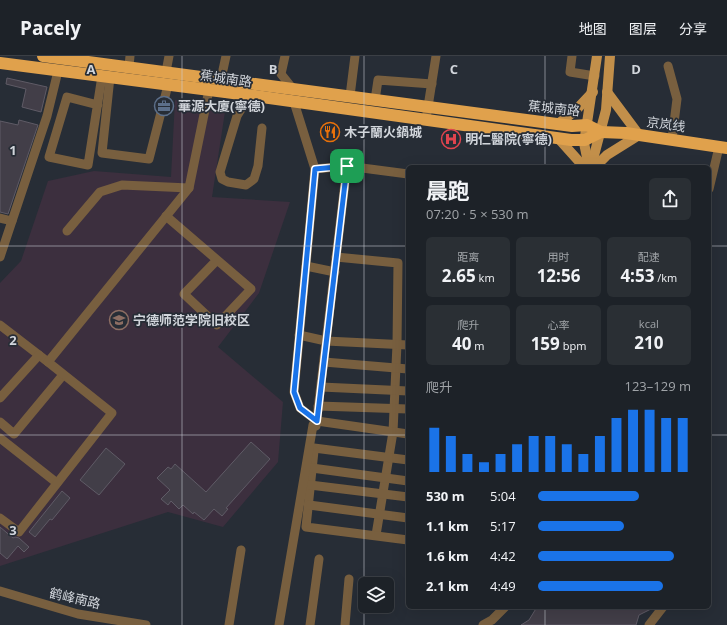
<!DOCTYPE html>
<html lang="zh">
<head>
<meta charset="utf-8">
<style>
	body { margin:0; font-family:"Open Sans","Noto Sans SC",sans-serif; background:#2a2f34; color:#f1f3f6; height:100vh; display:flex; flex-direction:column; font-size:15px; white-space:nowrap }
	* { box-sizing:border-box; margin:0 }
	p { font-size:13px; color:#a0a4a8 }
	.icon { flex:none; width:22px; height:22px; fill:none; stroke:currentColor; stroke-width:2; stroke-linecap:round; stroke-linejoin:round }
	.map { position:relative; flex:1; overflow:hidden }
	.side { position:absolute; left:406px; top:109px; width:305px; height:444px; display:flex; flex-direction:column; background:#1d2228; border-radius:6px; box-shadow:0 4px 16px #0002,0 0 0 1px #3b3f45 }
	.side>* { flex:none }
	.buttons { position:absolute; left:358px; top:521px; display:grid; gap:8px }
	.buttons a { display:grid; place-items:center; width:36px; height:36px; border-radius:6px; background:#1d2228; box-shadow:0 4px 16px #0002,0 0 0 1px #3b3f45; font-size:20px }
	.pin { position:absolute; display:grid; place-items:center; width:34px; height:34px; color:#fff; margin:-17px; border-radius:8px; box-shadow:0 2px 6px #0006 }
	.round { display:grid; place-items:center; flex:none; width:42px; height:42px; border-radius:6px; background:#2a2f34 }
	.head { display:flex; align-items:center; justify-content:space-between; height:68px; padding:0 20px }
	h1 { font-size:22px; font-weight:700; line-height:30px }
	.metrics { display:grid; grid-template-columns:repeat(3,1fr); gap:6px; height:68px; padding:4px 20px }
	.metrics div { display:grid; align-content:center; border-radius:6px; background:#2a2f34; text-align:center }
	.metrics b { font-size:17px; font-weight:700 }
	.metrics small { font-size:11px; font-weight:400 }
	.metrics p { font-size:11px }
	.chart { height:112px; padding:8px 20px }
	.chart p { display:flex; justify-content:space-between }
	.chart svg { width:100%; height:72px; margin-top:4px; stroke:#1a73e8; stroke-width:6 }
	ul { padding:0 20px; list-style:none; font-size:13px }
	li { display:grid; grid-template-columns:64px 48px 1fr; align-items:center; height:30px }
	li i { height:10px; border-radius:5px; background:#1a73e8 }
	header { display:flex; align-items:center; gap:24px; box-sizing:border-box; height:56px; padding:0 20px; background:#1d2228; border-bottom:1px solid #3b3f45 }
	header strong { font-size:19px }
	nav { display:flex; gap:22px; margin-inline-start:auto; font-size:14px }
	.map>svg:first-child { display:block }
</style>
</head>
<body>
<header>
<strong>Pacely</strong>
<nav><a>地图</a><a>图层</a><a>分享</a></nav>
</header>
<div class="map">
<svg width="727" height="569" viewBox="0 0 727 569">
	<rect width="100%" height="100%" fill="#272d36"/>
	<path fill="#3c2f3e" d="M175 44 226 49 212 141 290 146 259 237 218 291 283 346 278 406 223 471 168 456 0 510V227L21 205 48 125 94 115 171 121Z"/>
	<g fill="#423e48" stroke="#5f5b66">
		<path d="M7 22 47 31 41 56 22 51 26 33 6 28Z"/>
		<path d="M19 64 38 69 8 158 0 156V65L18 69Z"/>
		<path d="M251 386 270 403 226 452 228 453 222 460 214 453 204 464 194 456 193 458 183 449 179 453 171 445 168 449 161 443 170 434 157 422 168 411 171 413 175 408 206 436Z"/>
		<path d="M106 392 125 408 99 439 80 424Z"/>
		<path d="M62 435 70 442 52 464 50 463 35 481 29 476Z"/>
		<path d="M0 471 13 482 15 481 19 482 29 491 24 496 18 490 7 503 0 497Z"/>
		<path d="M537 551H655L639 559 636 569H521L529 564Z"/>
	</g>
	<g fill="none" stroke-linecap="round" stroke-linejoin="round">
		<g stroke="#785f3f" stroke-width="9">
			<path d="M285 0 281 18 293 33"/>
			<path d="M572 0 570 16 595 20"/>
			<path d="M129 10 130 0"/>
			<path d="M668 10 677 43 672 83"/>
			<path d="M166 16 169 0"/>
			<path d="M110 21 102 97 149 103 168 29"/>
			<path d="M221 23 226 0"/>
			<path d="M250 39 237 60 220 116 222 123 228 126 246 129 254 123 258 110 262 72"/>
			<path d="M350 40 355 0"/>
			<path d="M375 44 378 24 432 28"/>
			<path d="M98 49 67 41 49 101 88 109 102 20"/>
			<path d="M427 57 436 0"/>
			<path d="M347 110 408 118"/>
			<path d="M315 113 347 110 316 370"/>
			<path d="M709 133 719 91"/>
			<path d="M166 160 251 233 217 269 184 238 217 204"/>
			<path d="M0 162 12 165"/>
			<path d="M67 175 100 136 122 129 189 132"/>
			<path d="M0 201 47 60 58 15"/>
			<path d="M336 201 398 207 397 288 393 376 376 479"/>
			<path d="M306 210 335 216"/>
			<path d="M0 269 48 306"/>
			<path d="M299 279 326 285 408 289"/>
			<path d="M324 306 408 313"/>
			<path d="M321 331 408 335"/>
			<path d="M0 342 39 299"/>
			<path d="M318 350 408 353"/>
			<path d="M317 365 408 378"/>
			<path d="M0 366 14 378 63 319"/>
			<path d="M0 382 57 427"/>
			<path d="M314 392 408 404"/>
			<path d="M314 395 306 471 408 484"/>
			<path d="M312 412 408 425"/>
			<path d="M310 429 408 441"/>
			<path d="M309 449 408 462"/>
			<path d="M0 462 19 476 112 357 48 306 189 132 209 34"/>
			<path d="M0 535 78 558 146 569"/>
			<path d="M229 569 241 494"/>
			<path d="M279 569 313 369 317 365 300 352 294 336 315 113 294 46"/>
			<path d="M310 569 319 503"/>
			<path d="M345 569 349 523"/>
			<path d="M483 569 492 564 505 551"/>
			<path d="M649 569 663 551"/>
		</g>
		<g stroke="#c28f4a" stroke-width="10">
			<path d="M558 68 576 54 593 36"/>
			<path d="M558 82 584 111"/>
			<path d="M589 111 584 87 597 0"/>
			<path d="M591 111 606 54 610 0"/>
			<path d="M595 111 607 99 639 79 607 36"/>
		</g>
		<g stroke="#e0a14c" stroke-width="12">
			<path d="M43 0 572 70 587 69 601 76 626 77 727 92"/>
			<path d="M0 7 233 37 571 84H585L601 76"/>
		</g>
	</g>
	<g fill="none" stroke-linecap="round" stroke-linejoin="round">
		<defs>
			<path id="route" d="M347 110 317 365 300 352 294 336 315 113Z"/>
		</defs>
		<use href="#route" stroke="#fff" stroke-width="8"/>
		<use href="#route" stroke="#1a73e8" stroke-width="5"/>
	</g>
	<path fill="none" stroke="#d1d5db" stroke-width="1" stroke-opacity="0.55" d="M182 0V569M364 0V569M545 0V111M0 190H408M709 190H727M0 379H408M709 379H727M545 551V569"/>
	<defs>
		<symbol id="office-ring" viewBox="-11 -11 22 22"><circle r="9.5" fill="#272d36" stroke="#5c6f8a" stroke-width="1.5"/><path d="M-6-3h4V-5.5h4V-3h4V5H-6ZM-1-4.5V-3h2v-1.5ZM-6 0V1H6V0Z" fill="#5c6f8a"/></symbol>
		<symbol id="restaurant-ring" viewBox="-11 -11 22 22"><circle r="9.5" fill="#272d36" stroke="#e8710a" stroke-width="1.5"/><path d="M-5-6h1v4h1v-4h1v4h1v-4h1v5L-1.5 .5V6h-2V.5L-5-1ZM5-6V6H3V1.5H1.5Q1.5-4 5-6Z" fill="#e8710a"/></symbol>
		<symbol id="hospital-ring" viewBox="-11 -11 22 22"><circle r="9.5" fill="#272d36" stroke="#e0444e" stroke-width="1.5"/><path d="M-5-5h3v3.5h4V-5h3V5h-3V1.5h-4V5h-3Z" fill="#e0444e"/></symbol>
		<symbol id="university-ring" viewBox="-11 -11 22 22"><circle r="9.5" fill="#272d36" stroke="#8d6e63" stroke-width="1.5"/><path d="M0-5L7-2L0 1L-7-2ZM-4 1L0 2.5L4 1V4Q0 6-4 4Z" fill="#8d6e63"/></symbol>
	</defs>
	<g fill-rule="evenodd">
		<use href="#office-ring" x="153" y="39" width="22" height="22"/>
		<use href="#restaurant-ring" x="319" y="65" width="22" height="22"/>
		<use href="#hospital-ring" x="440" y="72" width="22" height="22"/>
		<use href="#university-ring" x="108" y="253" width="22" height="22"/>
	</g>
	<g text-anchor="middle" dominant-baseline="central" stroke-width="3.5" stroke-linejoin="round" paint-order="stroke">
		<g font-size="13" fill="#d1d5db" stroke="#272d36">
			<text transform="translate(226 22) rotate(8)">蕉城南路</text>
			<text transform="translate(554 52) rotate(6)">蕉城南路</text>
			<text transform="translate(666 68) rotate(8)">京岚线</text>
			<text transform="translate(75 542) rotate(13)">鹤峰南路</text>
		</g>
		<g font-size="13" font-weight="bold" fill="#d1d5db" stroke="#272d36" text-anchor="start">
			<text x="178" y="50">華源大廈(寧德)</text>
			<text x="344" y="76">木子蘭火鍋城</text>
			<text x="465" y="83">明仁醫院(寧德)</text>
			<text x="133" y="264">宁德师范学院旧校区</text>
		</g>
	</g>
	<g font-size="13" text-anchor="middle" font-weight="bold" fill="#d1d5db" stroke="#272d36" stroke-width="3.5" stroke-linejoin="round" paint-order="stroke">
		<text x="91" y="18">A</text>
		<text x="273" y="18">B</text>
		<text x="454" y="18">C</text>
		<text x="636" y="18">D</text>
		<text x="13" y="99">1</text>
		<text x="13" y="289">2</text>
		<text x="13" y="479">3</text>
	</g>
</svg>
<div class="buttons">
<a><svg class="icon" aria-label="layers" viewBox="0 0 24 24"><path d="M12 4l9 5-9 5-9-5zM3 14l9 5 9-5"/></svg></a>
</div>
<div class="pin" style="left:347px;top:110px;background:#1e9e55"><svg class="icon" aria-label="arrive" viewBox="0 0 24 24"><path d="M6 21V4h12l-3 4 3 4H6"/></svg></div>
<section class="side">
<div class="head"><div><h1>晨跑</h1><p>07:20 · 5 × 530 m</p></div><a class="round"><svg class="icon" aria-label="share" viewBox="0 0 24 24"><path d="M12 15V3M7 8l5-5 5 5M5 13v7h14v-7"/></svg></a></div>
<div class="metrics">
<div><p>距离</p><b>2.65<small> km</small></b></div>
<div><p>用时</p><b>12:56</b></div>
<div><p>配速</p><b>4:53<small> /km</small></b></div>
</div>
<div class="metrics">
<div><p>爬升</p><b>40<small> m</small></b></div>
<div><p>心率</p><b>159<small> bpm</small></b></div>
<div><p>kcal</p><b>210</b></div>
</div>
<div class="chart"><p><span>爬升</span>123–129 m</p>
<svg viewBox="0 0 160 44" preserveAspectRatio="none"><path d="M5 44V17M15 44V22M25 44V33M35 44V38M45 44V33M55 44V27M65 44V22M75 44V22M85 44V27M95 44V33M105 44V22M115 44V11M125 44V6M135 44V6M145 44V11M155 44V11"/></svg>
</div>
<ul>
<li><b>530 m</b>5:04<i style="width:66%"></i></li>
<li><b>1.1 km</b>5:17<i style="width:56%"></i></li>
<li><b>1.6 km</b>4:42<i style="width:89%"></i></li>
<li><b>2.1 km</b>4:49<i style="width:82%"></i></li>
</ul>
</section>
</div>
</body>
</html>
